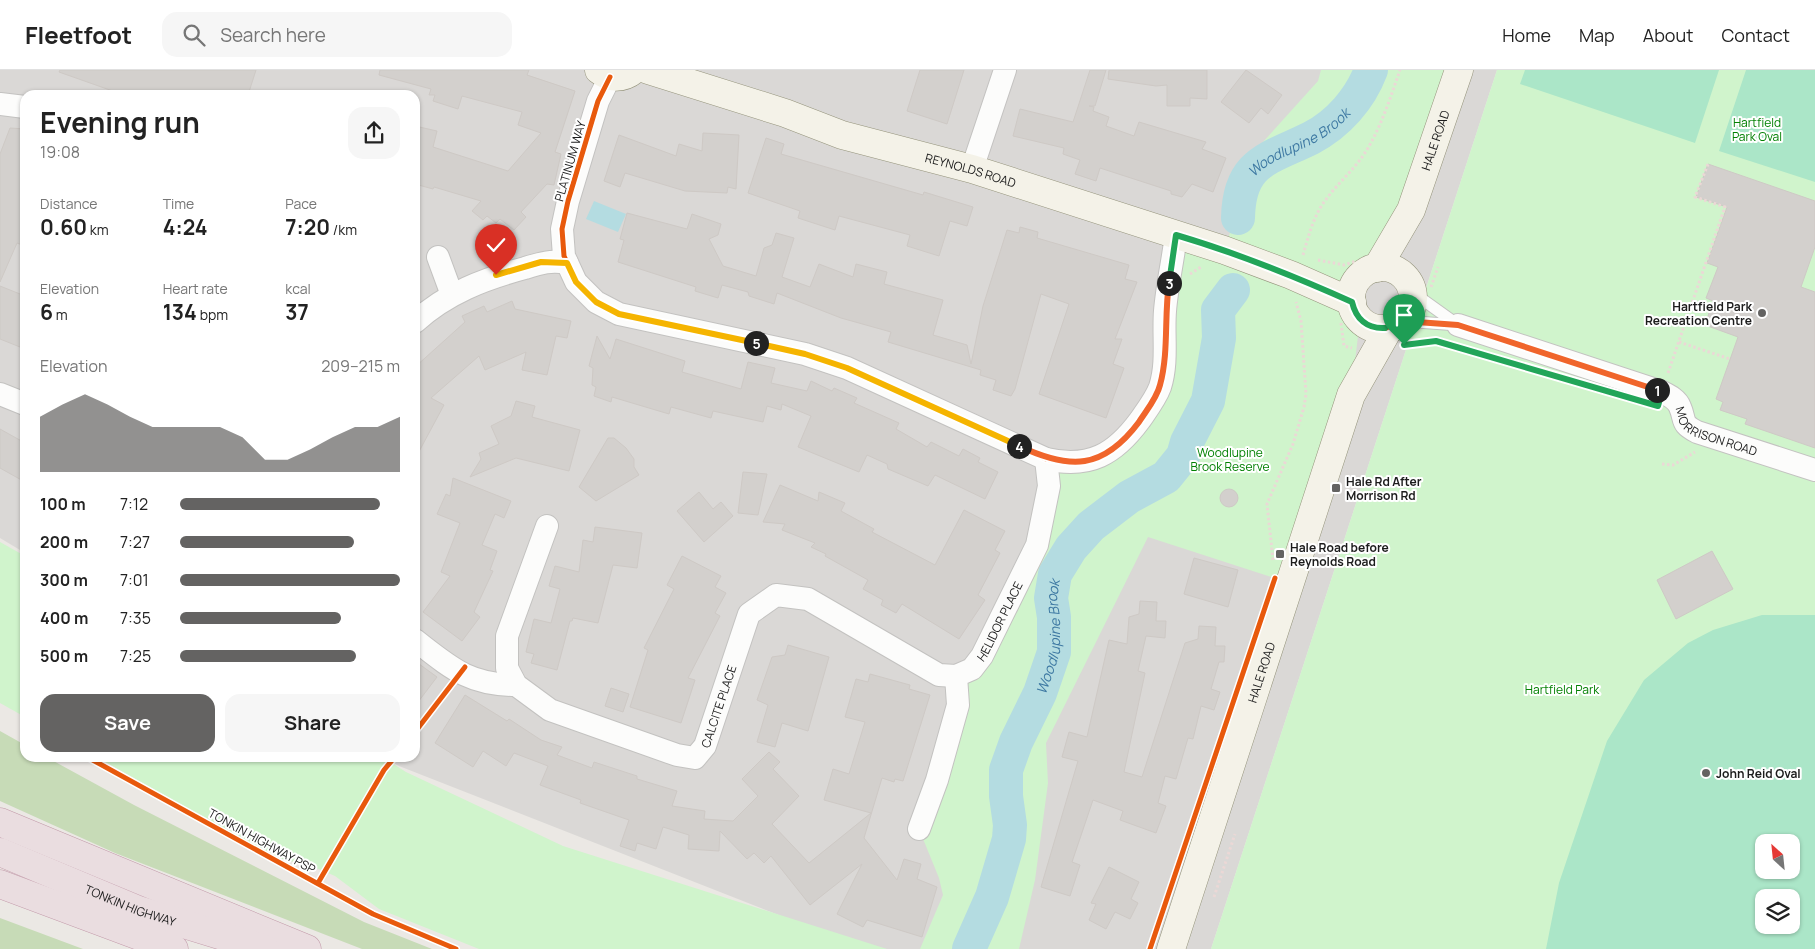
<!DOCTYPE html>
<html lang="en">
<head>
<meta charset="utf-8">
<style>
	body { margin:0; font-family:Manrope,sans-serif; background:#f6f6f6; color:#222; height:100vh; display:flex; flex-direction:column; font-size:19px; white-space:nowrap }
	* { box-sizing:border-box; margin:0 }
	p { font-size:16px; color:#767676 }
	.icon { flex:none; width:28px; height:28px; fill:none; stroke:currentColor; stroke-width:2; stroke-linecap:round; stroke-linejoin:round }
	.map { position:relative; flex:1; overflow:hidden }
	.panel { position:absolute; left:20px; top:20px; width:400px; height:672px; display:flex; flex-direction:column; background:#fff; border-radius:15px; box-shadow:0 1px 4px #0004 }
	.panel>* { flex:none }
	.needle { width:32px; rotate:333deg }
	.controls { position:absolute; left:1755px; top:764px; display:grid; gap:10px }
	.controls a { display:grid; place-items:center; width:45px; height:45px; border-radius:10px; background:#fff; box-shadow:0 1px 4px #0004; font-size:25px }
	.pin { position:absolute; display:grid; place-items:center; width:42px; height:42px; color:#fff; margin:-51px -21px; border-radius:50% 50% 50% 0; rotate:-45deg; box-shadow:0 0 5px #0007 }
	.pin .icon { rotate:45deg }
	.km { position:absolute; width:25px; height:25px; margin:-12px; border-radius:50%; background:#222; color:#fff; font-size:14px; line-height:25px; text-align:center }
	.round { display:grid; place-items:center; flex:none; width:52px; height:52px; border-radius:15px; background:#f6f6f6 }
	.head { display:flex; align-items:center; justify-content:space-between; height:85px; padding:0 20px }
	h1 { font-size:28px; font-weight:700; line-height:38px }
	.metrics { display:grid; grid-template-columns:repeat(3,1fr); gap:8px; height:85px; padding:5px 20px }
	.metrics div { display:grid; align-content:center }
	.metrics b { font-size:21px; font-weight:700 }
	.metrics small { font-size:14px; font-weight:400 }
	.metrics p { font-size:14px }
	.chart { height:140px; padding:10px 20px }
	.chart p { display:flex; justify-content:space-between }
	.chart svg { width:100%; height:90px; margin-top:5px; fill:#646362; opacity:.7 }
	.action { display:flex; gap:10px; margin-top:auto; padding:10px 20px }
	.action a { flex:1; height:58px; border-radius:15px; background:#646362; color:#fff; font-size:20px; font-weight:700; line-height:58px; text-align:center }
	.action a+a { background:#f6f6f6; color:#222 }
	ul { padding:0 20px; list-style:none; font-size:16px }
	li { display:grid; grid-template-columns:80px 60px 1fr; align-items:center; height:38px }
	li i { height:12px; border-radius:6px; background:#646362 }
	header { display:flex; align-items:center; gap:30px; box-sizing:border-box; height:70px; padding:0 25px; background:#fff; border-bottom:1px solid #e0e0e0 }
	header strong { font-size:24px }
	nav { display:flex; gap:28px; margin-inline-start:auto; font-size:18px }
	.search { width:350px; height:45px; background:#f6f6f6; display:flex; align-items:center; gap:12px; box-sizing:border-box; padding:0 18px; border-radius:15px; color:#767676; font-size:19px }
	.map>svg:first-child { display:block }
</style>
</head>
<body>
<header>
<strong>Fleetfoot</strong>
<div class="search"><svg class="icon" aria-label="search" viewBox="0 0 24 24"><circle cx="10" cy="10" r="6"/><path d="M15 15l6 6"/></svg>Search here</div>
<nav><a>Home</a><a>Map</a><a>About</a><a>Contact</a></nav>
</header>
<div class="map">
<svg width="1815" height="879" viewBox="0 0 1815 879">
	<rect width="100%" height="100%" fill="#ebe8e4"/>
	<path fill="#dad8d6" d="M0 0H1497L1211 879H865L399 696 384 688H415V25H25V483L0 468Z"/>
	<g fill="#c7dbb7">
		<path d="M0 661 25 675V688H48L134 735 364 852 432 879H362L115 783 0 731Z"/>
		<path d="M0 848 83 879H0Z"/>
	</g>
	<g fill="#d0f4cc" fill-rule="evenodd">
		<path d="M1321 0H1459L1368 201C1352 213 1348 232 1360 249L1351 325 1290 513 1148 467 1046 673 1048 713 1035 810 1019 879H920L943 825 939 808 919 759 972 599 1061 392 1082 391 1145 343 1176 165 1224 179 1263 72 1318 11Z"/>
		<path d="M1497 0H1815V879H1211ZM1764 772H1791V800H1764ZM1764 828H1791V855H1764Z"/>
		<path d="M0 472 25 486V647L0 633Z"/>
		<path d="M98 688H384L406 702 563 776 887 879H479L379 839 335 806 314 797 275 787Z"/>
	</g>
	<g fill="#abe6c8" fill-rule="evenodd">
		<path d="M1525 0H1719L1695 73 1520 14Z"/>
		<path d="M1746 0H1815V112L1719 81Z"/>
		<path d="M1762 545H1815V879H1546L1559 813 1607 671 1644 610 1688 573 1713 560ZM1791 772V800H1764V772ZM1764 828H1791V855H1764Z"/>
	</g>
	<path fill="#b4dce1" d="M594 131 626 144 618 162 586 149Z"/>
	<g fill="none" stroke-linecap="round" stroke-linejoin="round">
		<g stroke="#b4dce1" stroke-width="34">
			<path id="s1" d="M1238 148C1239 91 1269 89 1311 68 1338 54 1360 29 1371 0"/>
			<path id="s2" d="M969 879 992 827 1009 769 1010 755 1006 726V700L1016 672 1040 623 1054 582V547L1051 528 1055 504 1071 478 1091 456 1129 427 1166 407 1183 386 1187 372 1208 331 1219 268 1218 240 1233 220"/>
		</g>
	</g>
	<g fill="#d3d0cd" stroke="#cec9c5">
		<path d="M60 0H256L248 25H124L59 2Z"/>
		<path d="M380 0H529L527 5 575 21 555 82 561 84 554 115 547 114 521 142 526 147 514 160 500 149 496 153 487 146 483 150 472 141 481 131 434 117 433 119 415 114V56L437 61 433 77 508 101 541 63 518 55 522 42 462 26 458 39 433 31 435 25H429L431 19 379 5Z"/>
		<path d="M920 0H964L947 54 907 41Z"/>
		<path d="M1090 0H1106L1095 36H1089L1094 37 1093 41 1109 47 1106 56 1134 66 1139 52 1206 72 1202 79 1226 88 1213 122 1192 114 1182 127 1171 124V121L1100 98 1096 111 1075 104 1080 90 1063 84 1064 78 1013 66 1020 39 1073 52Z"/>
		<path d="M1109 0H1207V29L1190 28V36H1167V15L1156 16 1108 9Z"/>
		<path d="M1246 0 1282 25 1268 44 1261 38 1249 53 1221 32Z"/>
		<path d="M10 58 25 59V176L17 173 0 212V84Z"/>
		<path d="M703 63 739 65 736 119 728 117 727 123 685 121 625 103 620 117 604 111 619 65 676 86 679 74 702 81Z"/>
		<path d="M766 68 784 74 781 84 923 125 924 122 973 137 967 156 950 151 939 186 907 176 910 165 839 146 835 160 798 148 800 141 748 123Z"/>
		<path d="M1708 94 1815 131V177L1801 217 1815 222V378L1745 354 1747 349 1720 340 1723 332 1716 329 1738 267 1705 255 1713 231 1706 228 1718 197 1707 193 1727 137 1696 127Z"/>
		<path d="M627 143 687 159 692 144 721 154 718 165 709 169 723 196 756 206 764 178 772 175 776 163 794 168 782 207 810 217 819 194 853 207 856 194 887 202 884 214 943 230 933 265 967 275 971 294 983 236 1007 160 1019 163 1020 157 1038 162 1037 168 1129 195 1125 209 1137 212 1115 269H1122L1113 294 1124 298 1106 348 1039 324 1069 234 1041 224 1015 319 1011 326 993 320 996 310 980 305 981 300 888 272 891 262 841 248 777 223 774 234 749 226 748 222 722 215 718 228 695 221 696 217 618 192 624 170 620 169Z"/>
		<path d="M0 216 25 226V279L0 269Z"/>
		<path d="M512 231 515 239 571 251 567 268 556 266 547 305 522 300 526 282 485 300 479 286 431 328 444 335 415 389V297L465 252 462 246 484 236 487 242Z"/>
		<path d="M597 266 610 289 616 269 685 291 682 302 741 319 748 292 775 298 771 313 807 321 811 311 832 321 834 318 857 328 854 333 899 353 896 359 927 377 931 372 959 386 963 379 980 388 978 392 998 402 985 429 935 405 928 416 888 399 887 394 867 385 859 402 798 377 811 346 782 334 781 340 767 336 763 352 713 341 711 348 671 337 669 344 612 327 611 332 594 326 596 317 592 315 593 298 589 296Z"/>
		<path d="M516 331 535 336 532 347 580 360 569 401 516 388 470 407 481 389 479 383 499 374 491 356 511 346Z"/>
		<path d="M0 359 25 373V412L0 398Z"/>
		<path d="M608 368H614L626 378 634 389V397L639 405 596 431 579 417Z"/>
		<path d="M743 402 767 404 758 445 738 443Z"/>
		<path d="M453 408 511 431 504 448 495 444 482 475 497 481 490 500 493 501 474 542 480 547 462 571 423 542 450 506 441 502 460 453 437 444 446 424 450 426Z"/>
		<path d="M780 415 818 431 819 422 845 433 841 441 874 459 872 462 935 495 964 440 1005 461 995 480 1000 483 978 525 985 530 959 569 902 534 896 543 881 535 883 530 863 519 868 510 825 486 826 484 811 477 815 473 782 460 785 454 763 452Z"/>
		<circle cx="1229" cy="428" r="9"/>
		<path d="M699 422 713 439 721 432 733 446 704 472 677 441Z"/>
		<path d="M595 457 642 463 637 498 613 495 598 553 573 548 572 551H570L557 600 531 593 534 584 526 582 534 549 551 553 560 519 549 516 555 496 579 502 583 470 593 472Z"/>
		<path d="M1712 481 1733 519 1676 549 1657 510Z"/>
		<path d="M682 486 721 506 715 517 726 523 715 543 720 546 688 608 695 610 681 653 630 637 648 580 644 578 674 519 667 515Z"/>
		<path d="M1194 488 1238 500 1228 537 1184 524Z"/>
		<path d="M1140 531 1157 532 1156 551H1166L1165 568 1146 566 1138 601 1145 603 1124 702 1142 707 1185 573 1198 569 1199 556 1216 557 1215 576H1225L1224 592H1219L1211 619 1220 622 1214 640 1201 636 1193 669 1188 668 1176 709 1165 706 1158 733 1166 736 1156 763 1120 750 1123 741 1093 730 1072 792 1080 795 1070 826 1041 817 1078 691 1062 687 1069 662 1087 667 1109 570 1127 574 1129 547 1139 544Z"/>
		<path d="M788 575 829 587 808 661 782 653 775 677 757 672 768 635 757 630 772 587 785 585Z"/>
		<path d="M415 591 437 607 415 636Z"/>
		<path d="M870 604 910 615 909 619 930 625 903 711 895 709 894 712 882 708 864 768 897 810 904 789 921 794 917 809 937 817 922 867 867 850 863 857 837 844 862 794 810 835 771 786 764 793 754 783 747 789 720 761 719 781 688 779 689 765 663 757 656 779 637 773 635 781 620 776 629 750 580 733 581 730 540 715 548 696 514 683 506 696 483 681 473 697 435 673 465 625 507 651 509 649 541 670 562 677 557 685 592 698 594 692 637 706V709L677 721 672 736 705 741 704 749 733 751 758 726 742 709 769 682 780 692 773 699 799 726 772 754 809 793 871 743 824 730 833 699 849 704 865 652 845 647 856 609 868 612Z"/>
		<path d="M611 618 629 624 623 642 605 636Z"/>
		<path d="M1109 797 1139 812 1131 829 1138 833 1130 849 1115 842 1106 859 1089 850 1096 834 1091 833Z"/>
	</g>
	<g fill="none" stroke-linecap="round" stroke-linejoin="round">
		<defs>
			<g id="lane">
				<path d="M1412 222 1458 255"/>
				<path d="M1403 251 1458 255"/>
			</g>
			<g id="street">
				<path d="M610 7 598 31 568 131 562 159 564 186 576 212 596 232 619 244 805 284 847 298 1046 389C1090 399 1115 384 1140 350 1147 340 1156 328 1160 317 1168 292 1163 266 1165 241 1167 216 1173 190 1176 165"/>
				<path d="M0 34 25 37"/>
				<path d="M972 99 1005 0"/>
				<path d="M438 187 452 225"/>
				<path d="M415 252C447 223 484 209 525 198 541 193 551 190 567 193"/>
				<path id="s3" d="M1458 255 1662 322C1668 325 1677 329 1680 337 1686 351 1680 353 1697 362L1815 400"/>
				<path d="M0 324 25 334"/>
				<path id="s4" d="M547 456 507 566V598L516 615 550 640 677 685 695 688 705 676 749 544 776 525 808 529 939 605 956 606"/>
				<path d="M415 570C451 598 469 615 516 615"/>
				<path id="s5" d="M919 759 937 710 958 635 956 606 972 599 982 586 1037 475 1049 416 1046 389"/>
			</g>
			<g id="secondary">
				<path d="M599 0C610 9 623 9 634 0"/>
				<path id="s6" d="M648 0 785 43 842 65 972 99 1224 180 1291 205 1352 232"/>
				<circle cx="1382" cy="228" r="31"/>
				<path id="s7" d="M1377 198 1411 140 1459 0"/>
				<path id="s8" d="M1171 879 1351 325 1389 258"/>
			</g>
			<g id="highway">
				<path d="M0 752 307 879"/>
				<path id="s9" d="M0 782 138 840 265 879"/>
				<path d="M0 814 174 879"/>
			</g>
		</defs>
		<use href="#lane" stroke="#c3c2c0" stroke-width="13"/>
		<use href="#street" stroke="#c3c2c0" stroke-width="24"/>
		<use href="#secondary" stroke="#95947c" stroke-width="29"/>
		<use href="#highway" stroke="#c299a9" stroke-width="29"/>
		<g stroke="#ebd8d6" stroke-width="3" stroke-dasharray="2.5 2.5" stroke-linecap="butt">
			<path d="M1303 185C1308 168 1312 151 1322 135 1335 115 1355 100 1368 78 1382 54 1391 26 1400 0"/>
			<path d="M1318 190 1344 195 1356 191"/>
			<path d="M1190 204 1201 197"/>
			<path d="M1431 217 1438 197"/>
			<path d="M1341 253 1344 276 1352 278"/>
			<path d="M1679 272 1730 289"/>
			<path d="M1405 275 1436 271 1450 275"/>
			<path d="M1668 303 1725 137 1695 127 1708 94"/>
			<path d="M1662 394 1673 395 1695 382"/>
			<path d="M1273 490 1267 434 1293 374 1304 337 1306 324 1301 251 1296 232"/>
			<path d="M1214 827 1235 764"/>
		</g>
		<use href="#lane" stroke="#fcfcfb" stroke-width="11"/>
		<use href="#street" stroke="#fcfcfb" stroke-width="22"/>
		<use href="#secondary" stroke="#f4f2e8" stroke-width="28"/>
		<use href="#highway" stroke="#eadde0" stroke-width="28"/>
		<defs>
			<g id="cycleway">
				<path d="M610 7 598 31 568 131 562 159 564 186 576 212 596 232 619 244 805 284 847 298 1046 389C1090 399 1115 384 1140 350 1147 340 1156 328 1160 317 1168 292 1163 266 1165 241 1167 216 1173 190 1176 165"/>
				<path d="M415 662 465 597"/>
				<path d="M89 688 373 844 456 879"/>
				<path d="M318 813 384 700 394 688"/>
				<path d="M1150 879 1275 508"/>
			</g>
		</defs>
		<use href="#cycleway" stroke="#fff" stroke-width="8"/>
		<use href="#cycleway" stroke="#e8590c" stroke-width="5"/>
	</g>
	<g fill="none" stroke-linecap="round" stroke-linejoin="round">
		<defs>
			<path id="split-1" d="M1404 275 1436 271 1658 336 1662 322 1657 320"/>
			<path id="split-2" d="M1385 258 1403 251 1458 255 1657 320"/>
			<path id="split-3" d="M1169 213 1176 165C1237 183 1294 206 1352 232 1356 249 1367 259 1385 258"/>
			<path id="split-4" d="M1019 376C1070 400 1103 400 1139 352 1146 341 1157 328 1160 315 1169 282 1164 247 1169 213"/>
			<path id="split-5" d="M756 273 805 284 847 298 1019 376"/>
			<path id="split-6" d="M496 205 541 192 567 193 576 212 596 232 619 244 756 273"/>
		</defs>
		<use href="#split-1" stroke="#fff" stroke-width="10"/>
		<use href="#split-2" stroke="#fff" stroke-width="10"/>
		<use href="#split-3" stroke="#fff" stroke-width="10"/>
		<use href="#split-4" stroke="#fff" stroke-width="10"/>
		<use href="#split-5" stroke="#fff" stroke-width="10"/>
		<use href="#split-6" stroke="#fff" stroke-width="10"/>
		<use href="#split-1" stroke="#22a559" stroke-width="6"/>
		<use href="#split-2" stroke="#f0652b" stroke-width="6"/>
		<use href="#split-3" stroke="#22a559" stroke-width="6"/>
		<use href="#split-4" stroke="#f0652b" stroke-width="6"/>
		<use href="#split-5" stroke="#f5b400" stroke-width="6"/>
		<use href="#split-6" stroke="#f5b400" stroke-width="6"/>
	</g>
	<g fill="#646362" stroke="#fff" stroke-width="2">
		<circle cx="1762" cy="243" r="5"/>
		<rect x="1331" y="413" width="10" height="10" rx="2.5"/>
		<rect x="1275" y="479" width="10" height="10" rx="2.5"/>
		<circle cx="1706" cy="703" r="5"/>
	</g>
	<g text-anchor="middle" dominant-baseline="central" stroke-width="4" stroke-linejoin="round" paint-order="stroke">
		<g font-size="12" fill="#038103" stroke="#fff">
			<text x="1757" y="52">Hartfield<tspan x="1757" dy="14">Park Oval</tspan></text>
			<text x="1230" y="382">Woodlupine<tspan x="1230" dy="14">Brook Reserve</tspan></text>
			<text x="1562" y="619">Hartfield Park</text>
		</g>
		<g font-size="12" fill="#1c1c1c" stroke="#fff">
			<text stroke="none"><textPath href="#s7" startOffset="141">HALE ROAD</textPath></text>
			<text transform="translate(570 91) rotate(-74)">PLATINUM WAY</text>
			<text stroke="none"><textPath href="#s6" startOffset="338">REYNOLDS ROAD</textPath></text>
			<text stroke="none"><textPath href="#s3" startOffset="286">MORRISON ROAD</textPath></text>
			<text stroke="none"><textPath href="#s5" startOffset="232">HELIDOR PLACE</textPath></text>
			<text stroke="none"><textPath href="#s8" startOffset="291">HALE ROAD</textPath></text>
			<text stroke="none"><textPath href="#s4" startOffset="421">CALCITE PLACE</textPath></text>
			<text transform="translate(262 771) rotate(29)">TONKIN HIGHWAY PSP</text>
			<text stroke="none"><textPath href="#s9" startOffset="141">TONKIN HIGHWAY</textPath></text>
		</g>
		<g font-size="12" font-weight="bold" fill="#1c1c1c" stroke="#fff" text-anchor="start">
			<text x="1752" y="236" text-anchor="end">Hartfield Park<tspan x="1752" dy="14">Recreation Centre</tspan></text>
			<text x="1346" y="411">Hale Rd After<tspan x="1346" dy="14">Morrison Rd</tspan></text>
			<text x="1290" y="477">Hale Road before<tspan x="1290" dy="14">Reynolds Road</tspan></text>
			<text x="1716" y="703">John Reid Oval</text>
		</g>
		<g font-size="14" font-style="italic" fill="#3d78a2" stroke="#fff">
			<text stroke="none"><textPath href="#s1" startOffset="105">Woodlupine Brook</textPath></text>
			<text stroke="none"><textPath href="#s2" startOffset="329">Woodlupine Brook</textPath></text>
		</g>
	</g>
</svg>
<div class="controls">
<a><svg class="needle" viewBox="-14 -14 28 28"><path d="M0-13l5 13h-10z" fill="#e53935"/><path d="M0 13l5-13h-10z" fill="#767676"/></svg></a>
<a><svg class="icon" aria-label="layers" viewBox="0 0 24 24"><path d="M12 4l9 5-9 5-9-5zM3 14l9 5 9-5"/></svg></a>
</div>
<div class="pin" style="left:1404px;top:275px;background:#1e9e55"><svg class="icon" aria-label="arrive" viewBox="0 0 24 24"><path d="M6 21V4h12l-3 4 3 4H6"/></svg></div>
<div class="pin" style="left:496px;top:205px;background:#d93025"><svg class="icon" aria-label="check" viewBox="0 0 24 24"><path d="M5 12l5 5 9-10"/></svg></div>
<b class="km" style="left:1657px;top:320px">1</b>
<b class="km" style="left:1169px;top:213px">3</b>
<b class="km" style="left:1019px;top:376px">4</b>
<b class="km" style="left:756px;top:273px">5</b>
<section class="panel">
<div class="head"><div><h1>Evening run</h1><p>19:08</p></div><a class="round"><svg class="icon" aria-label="share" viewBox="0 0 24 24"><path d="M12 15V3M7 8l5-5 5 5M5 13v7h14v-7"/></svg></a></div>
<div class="metrics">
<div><p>Distance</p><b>0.60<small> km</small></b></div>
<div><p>Time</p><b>4:24</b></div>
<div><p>Pace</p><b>7:20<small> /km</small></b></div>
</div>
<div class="metrics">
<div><p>Elevation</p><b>6<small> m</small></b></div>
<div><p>Heart rate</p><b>134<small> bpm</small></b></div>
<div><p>kcal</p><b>37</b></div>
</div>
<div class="chart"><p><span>Elevation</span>209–215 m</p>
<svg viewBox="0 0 160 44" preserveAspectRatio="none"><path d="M0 44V17L10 11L20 6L30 11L40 17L50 22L60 22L70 22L80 22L90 27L100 38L110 38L120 33L130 27L140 22L150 22L160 17V44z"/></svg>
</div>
<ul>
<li><b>100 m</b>7:12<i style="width:91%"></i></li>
<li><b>200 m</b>7:27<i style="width:79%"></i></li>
<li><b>300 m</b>7:01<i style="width:100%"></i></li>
<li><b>400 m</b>7:35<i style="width:73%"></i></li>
<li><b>500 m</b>7:25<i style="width:80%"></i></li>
</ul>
<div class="action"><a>Save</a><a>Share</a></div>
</section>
</div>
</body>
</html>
